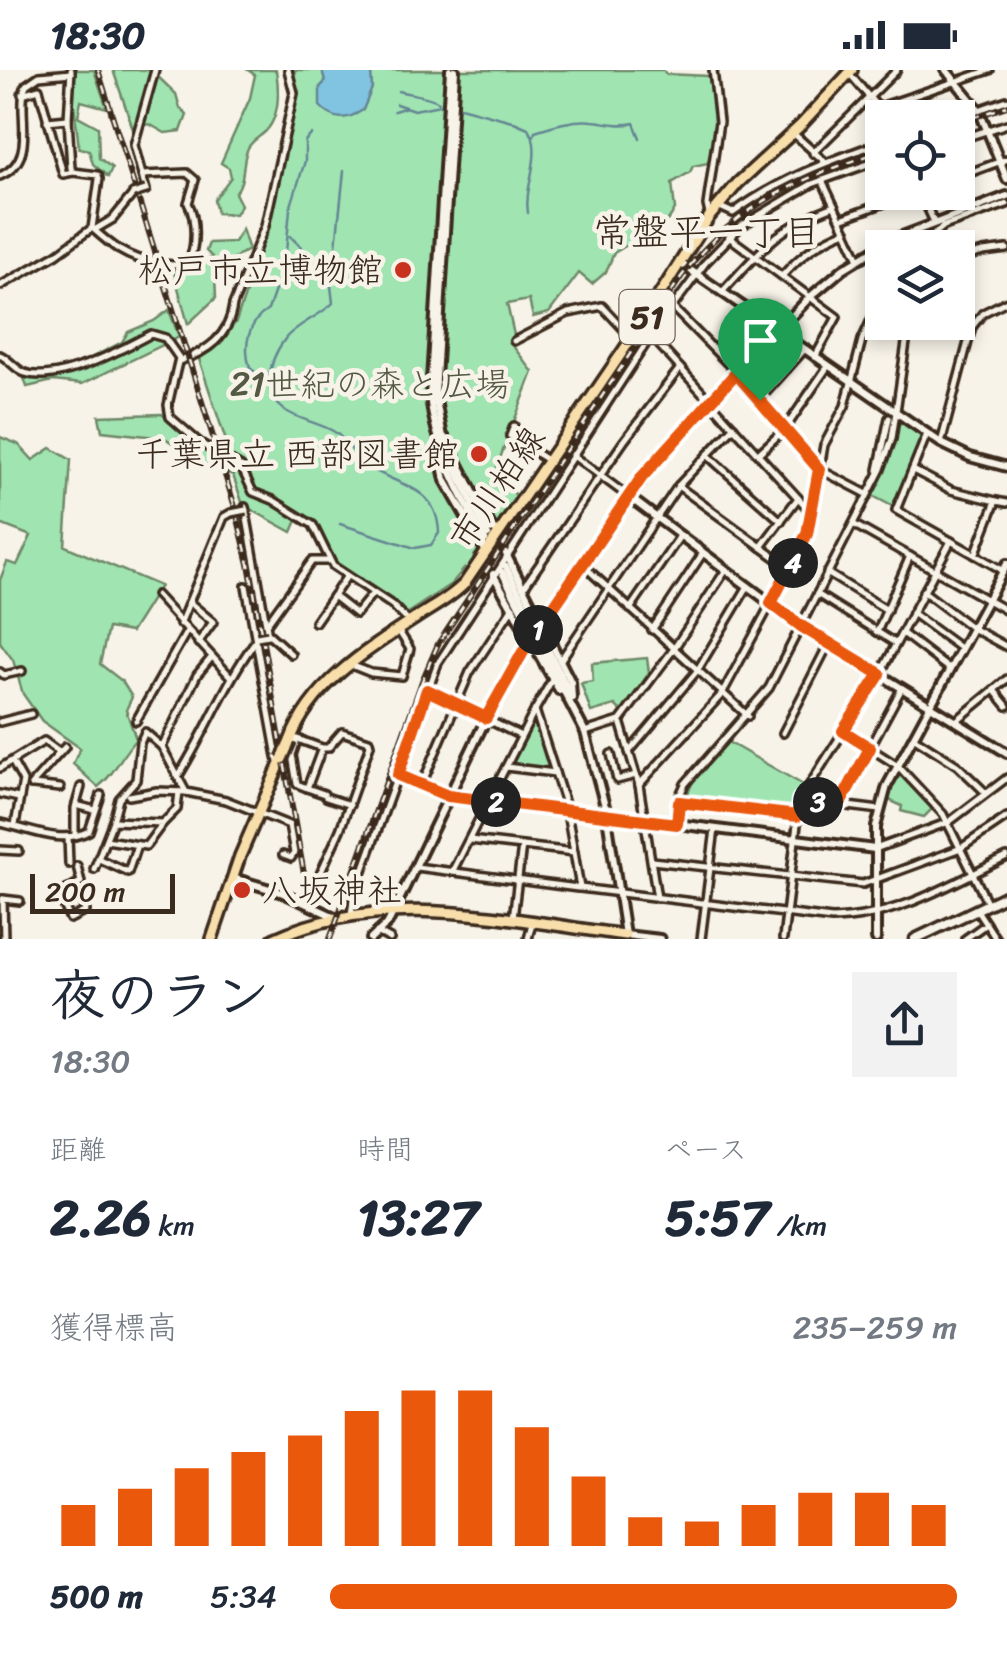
<!DOCTYPE html>
<html lang="ja">
<head>
<meta charset="utf-8">
<style>
	body { margin:0; font-family:Sriracha,"Klee One",sans-serif; background:#f2f2f3; color:#1f2937; height:100vh; display:flex; flex-direction:column; font-size:38px; white-space:nowrap }
	* { box-sizing:border-box; margin:0 }
	p { font-size:32px; color:#747a83 }
	.icon { flex:none; width:55px; height:55px; fill:none; stroke:currentColor; stroke-width:2; stroke-linecap:round; stroke-linejoin:round }
	.map { position:relative; height:869px; overflow:hidden }
	.side { display:flex; flex-direction:column; background:#fff; flex:1 }
	.side>* { flex:none }
	.fabs { position:absolute; left:865px; top:30px; display:grid; gap:20px }
	.fabs a { display:grid; place-items:center; width:110px; height:110px; border-radius:0px; background:#fff; box-shadow:0 5px 15px #0003; font-size:50px }
	.scale { position:absolute; left:30px; bottom:25px; width:145px; box-sizing:border-box; padding-left:10px; border:5px solid #3b2a1e; border-top:0; font-size:28px; line-height:35px; white-space:nowrap; color:#3b2a1e; -webkit-text-stroke:8px #f7f3e8; paint-order:stroke }
	.pin { position:absolute; display:grid; place-items:center; width:85px; height:85px; color:#fff; margin:-102px -42px; border-radius:50% 50% 50% 0; rotate:-45deg; box-shadow:0 0 10px #0007 }
	.pin .icon { rotate:45deg }
	.km { position:absolute; width:50px; height:50px; margin:-25px; border-radius:50%; background:#222; color:#fff; font-size:28px; line-height:50px; text-align:center }
	.round { display:grid; place-items:center; flex:none; width:105px; height:105px; border-radius:0px; background:#f2f2f3 }
	.overview { display:flex; align-items:center; justify-content:space-between; height:170px; padding:0 50px }
	h1 { font-size:55px; font-weight:700; line-height:75px }
	.figures { display:grid; grid-template-columns:repeat(3,1fr); gap:15px; height:170px; padding:10px 50px }
	.figures div { display:grid; align-content:center }
	.figures b { font-size:50px; font-weight:700 }
	.figures small { font-size:28px; font-weight:400 }
	.figures p { font-size:28px }
	.chart { height:280px; padding:20px 50px }
	.chart p { display:flex; justify-content:space-between }
	.chart svg { width:100%; height:180px; margin-top:10px; stroke:#ea580c; stroke-width:6 }
	ul { padding:0 50px; list-style:none; font-size:32px }
	li { display:grid; grid-template-columns:160px 120px 1fr; align-items:center; height:75px }
	li i { height:25px; border-radius:12px; background:#ea580c }
	.status { display:flex; justify-content:space-between; align-items:center; height:70px; padding:0 50px; background:#fff; direction:ltr }
	.status svg { height:28px; fill:currentColor }
	.map>svg:first-child { display:block }
</style>
</head>
<body>
<div class="status"><b>18:30</b><svg viewBox="0 0 49 12"><path d="M0 12V9h3v3zM5 12V6h3v6zM10 12V3h3v9zM15 12V0h3v12zM26 1h20v11H26zM47 4h2v5h-2z"/></svg></div>
<div class="map">
<svg width="1007" height="869" viewBox="0 0 1007 869">
	<rect width="100%" height="100%" fill="#f7f3e8"/>
	<filter id="ink" filterUnits="userSpaceOnUse"><feTurbulence type="fractalNoise" baseFrequency=".01" numOctaves="2"/><feDisplacementMap in="SourceGraphic" scale="20" xChannelSelector="R" yChannelSelector="G"/><feConvolveMatrix kernelMatrix="1 2 1 2 8 2 1 2 1" color-interpolation-filters="sRGB"/></filter>
	<g filter="url(#ink)">
		<g fill="#a0e5b1" stroke="#6e8868" stroke-width="2.5">
			<path d="M70 0H94L107 38 81 31 78 46 98 57 99 88 112 98 108 107 93 94 89 80 79 78Z"/>
			<path d="M113 0H151L176 24 180 38 187 45 181 61 165 63 149 54 133 59Z"/>
			<path d="M248 0H276C279 19 280 46 266 61 260 67 252 70 248 78 241 92 246 111 235 123L241 135 235 144 217 143 214 130 231 107 229 98 221 93 250 28 255 5Z"/>
			<path d="M294 0H663L666 4 709 6C716 44 717 54 708 93L693 96 690 102 672 113 675 140 668 150 614 183 606 202 592 214 579 203 549 243 533 247 529 230 507 234 514 265 509 271 533 302 497 396 518 429 474 486 472 500 465 498 451 514 406 544 332 490 318 456 298 448 292 462 243 435 233 405 202 393 165 368 102 361 99 346 162 344C178 363 203 385 229 380L199 289 214 279 236 252 269 155 297 27Z"/>
			<path d="M242 159 249 180 240 184 215 204 216 228 188 254 173 199 213 188 206 181 209 173 234 172Z"/>
			<path d="M169 240 179 267 82 314 53 311 27 317 24 308 63 302 122 272 128 262 154 251Z"/>
			<path d="M900 350 923 367 894 437 871 425 888 389Z"/>
			<path d="M0 367 18 374 33 390 51 378 71 390 65 476 160 516 131 562 108 558 100 594 122 611 132 627 126 640 136 669C120 686 116 703 98 717L73 694 80 678 42 651 23 624 13 590 0 572V510L7 492 17 495 31 466 0 454Z"/>
			<path d="M647 588 649 603 622 642 615 635 591 642 581 613 593 611 592 593Z"/>
			<path d="M533 648 535 650 551 701 510 695Z"/>
			<path d="M728 672 805 716 796 742 792 744 685 730 694 709Z"/>
			<path d="M898 702 934 737 924 747 901 741 902 736 887 729Z"/>
		</g>
		<path fill="#81c4e1" stroke="#658693" stroke-width="2.5" d="M322 0H371L372 18 363 40C346 51 334 51 320 36V17L325 12Z"/>
		<g fill="none" stroke-linecap="round" stroke-linejoin="round">
			<g stroke="#658693" stroke-width="2.5">
				<path d="M398 21C413 25 427 25 439 32"/>
				<path d="M396 34 414 40 445 34"/>
				<path d="M453 35 512 51"/>
				<path d="M394 41 404 38"/>
				<path d="M514 52 528 58 533 67 535 61C554 55 574 49 593 51 606 52 621 57 634 53L640 68"/>
				<path d="M528 143C524 118 539 94 533 68"/>
				<path d="M282 204C296 200 300 191 301 177L290 166"/>
				<path d="M269 303 260 306 250 298C243 276 248 252 268 240L285 192 290 139 305 91V71L312 64"/>
				<path d="M340 454 415 478 431 475 439 463C437 412 395 418 365 394 353 385 346 368 333 361 308 347 272 348 270 313 269 297 275 282 285 269 294 256 323 244 333 233L329 199 336 176 344 101"/>
			</g>
			<g stroke="#d1cbc0" stroke-width="6" stroke-dasharray="6 3" stroke-linecap="butt">
				<path d="M491 471 504 495"/>
				<path d="M488 477 501 501"/>
			</g>
			<defs>
				<g id="minor">
					<path d="M849 3 887 48"/>
					<path d="M22 24 39 19 63 104 73 102"/>
					<path d="M880 37 990 0"/>
					<path d="M956 48 1007 30"/>
					<path d="M47 51 68 49"/>
					<path d="M793 63 824 91"/>
					<path d="M958 70 1007 54"/>
					<path d="M813 83 897 0"/>
					<path d="M142 105 134 75 155 0"/>
					<path d="M0 106C40 89 15 41 26 15L39 6 71 3"/>
					<path d="M958 107 1007 89"/>
					<path d="M822 110 859 189"/>
					<path d="M146 120 142 105 187 103 195 110 188 133C196 147 197 180 187 193L173 195"/>
					<path d="M920 122 934 152"/>
					<path d="M720 137 733 143C779 109 829 91 882 72"/>
					<path d="M709 144 707 135 719 52 713 0"/>
					<path d="M841 149 914 122"/>
					<path d="M92 158C112 176 126 188 155 193"/>
					<path d="M96 159 113 149 133 124"/>
					<path d="M729 167 837 247 815 287"/>
					<path d="M917 178 944 156 1007 134"/>
					<path d="M958 189 983 182 1007 179"/>
					<path d="M782 206C802 184 818 172 846 161"/>
					<path d="M0 216 57 184 92 158 99 109 98 105 73 102 71 98 68 49 71 0"/>
					<path d="M722 222C763 178 776 158 834 136"/>
					<path d="M673 238 737 303"/>
					<path d="M514 271 568 243 602 236 630 266"/>
					<path d="M0 285C9 289 16 300 25 303 58 314 123 279 151 264L165 268 179 288 168 335 170 347 200 373 241 397 253 422 273 430 313 455 333 496 392 535 409 552"/>
					<path d="M179 291C207 282 229 267 233 235L265 156 294 23 288 0"/>
					<path d="M680 298 758 384"/>
					<path d="M737 303 819 399 867 424"/>
					<path d="M759 330 804 280"/>
					<path d="M514 356 510 366 547 390"/>
					<path d="M927 364 896 440 1004 501"/>
					<path d="M941 373 972 257 983 243 1007 231"/>
					<path d="M572 385 629 427"/>
					<path d="M707 385 781 451"/>
					<path d="M878 400 889 348"/>
					<path d="M913 400 951 420 996 431"/>
					<path d="M678 416 790 498"/>
					<path d="M245 437 268 565"/>
					<path d="M811 442 758 384 785 359 828 296"/>
					<path d="M853 454 1007 541"/>
					<path d="M761 477 798 428"/>
					<path d="M975 485 996 431 1007 433"/>
					<path d="M584 496 748 646"/>
					<path d="M827 503 887 540"/>
					<path d="M246 516 278 692"/>
					<path d="M524 517 624 371 680 298 651 266"/>
					<path d="M923 521 972 558 1007 577"/>
					<path d="M817 524 895 573"/>
					<path d="M156 525 230 606"/>
					<path d="M333 526 356 544 373 523"/>
					<path d="M189 532 213 552 198 573"/>
					<path d="M630 539 680 466"/>
					<path d="M912 543 960 578"/>
					<path d="M268 552 312 491H328"/>
					<path d="M315 552 347 506"/>
					<path d="M180 554 224 447 231 443"/>
					<path d="M652 560 703 483"/>
					<path d="M877 562 910 486"/>
					<path d="M902 563 949 599"/>
					<path d="M270 565 291 584"/>
					<path d="M560 591 678 416 734 357"/>
					<path d="M351 595 371 603 402 606 410 579 398 560"/>
					<path d="M0 602 4 605 22 601"/>
					<path d="M427 620 521 666"/>
					<path d="M994 620 1007 636"/>
					<path d="M535 640 553 608"/>
					<path d="M136 651 187 561"/>
					<path d="M620 651 639 715 657 828"/>
					<path d="M956 651 1007 609"/>
					<path d="M0 652 31 644"/>
					<path d="M843 661 898 696 943 744 988 834"/>
					<path d="M585 662 620 651 673 580 726 500"/>
					<path d="M783 663 829 573"/>
					<path d="M292 667 322 678 307 718 324 724"/>
					<path d="M913 667 957 695 986 723"/>
					<path d="M297 670 292 685 297 714 307 718"/>
					<path d="M162 677 197 605 211 588"/>
					<path d="M629 682 697 601 748 516"/>
					<path d="M611 684 617 710 636 705"/>
					<path d="M13 693 23 711 15 755"/>
					<path d="M506 697 555 703"/>
					<path d="M0 698 44 671 59 682"/>
					<path d="M179 705C207 660 225 613 256 570"/>
					<path d="M398 705 448 725"/>
					<path d="M422 714 470 602 513 537"/>
					<path d="M31 715 65 677"/>
					<path d="M33 715 60 718"/>
					<path d="M639 715 722 624 802 476 811 450 824 375 845 336 862 270 882 226"/>
					<path d="M0 724 19 728"/>
					<path d="M129 726 157 721 186 722"/>
					<path d="M326 727 350 735"/>
					<path d="M800 730 880 740"/>
					<path d="M679 732 798 747"/>
					<path d="M76 735 95 740"/>
					<path d="M839 735 902 618"/>
					<path d="M113 751 119 729 136 710 140 673 145 662 162 677 186 722 226 730 289 755 294 783 291 788 283 785"/>
					<path d="M0 753C28 758 61 776 89 761L101 725"/>
					<path d="M163 753 177 739 179 722"/>
					<path d="M677 755 680 725 685 714 769 618 881 399 892 369 909 252"/>
					<path d="M75 766V738L81 717"/>
					<path d="M68 767 69 794"/>
					<path d="M470 770 522 776"/>
					<path d="M875 779 949 752 1007 708"/>
					<path d="M0 780 19 781"/>
					<path d="M574 782 580 818 832 849C896 848 951 814 1007 787"/>
					<path d="M99 789 128 802 137 775"/>
					<path d="M652 791 863 814 961 778 1007 747"/>
					<path d="M416 797 578 818"/>
					<path d="M94 799 113 751 163 753 146 776 106 770"/>
					<path d="M452 802 535 640 566 737 574 782 522 776 513 848"/>
					<path d="M75 815 59 824 70 849 86 841 75 815 81 812 77 796"/>
					<path d="M3 829 4 869"/>
					<path d="M3 829 20 831"/>
					<path d="M307 833 340 760 370 675 369 671 342 662 328 678H322"/>
					<path d="M977 840 996 869"/>
					<path d="M351 844 354 825 438 593 651 266 706 192 741 156 812 114 882 89"/>
					<path d="M377 862 390 869"/>
					<path d="M528 869 532 853"/>
					<path d="M701 869 715 759"/>
					<path d="M783 869 800 730 880 604 951 471"/>
					<path d="M965 869 986 854"/>
				</g>
				<g id="tertiary">
					<path d="M450 0 430 327C436 380 460 423 485 470"/>
					<path d="M455 0 435 325 445 377 488 465"/>
					<path d="M946 0 979 40 1007 109"/>
					<path d="M680 193 941 373 970 387 1007 397"/>
					<path d="M445 368 492 458 499 463"/>
					<path d="M439 381 445 410 486 482"/>
					<path d="M629 427 801 556 1007 683"/>
					<path d="M506 484 571 612 572 628"/>
					<path d="M506 497 571 625"/>
					<path d="M502 502 585 662 606 740 625 865 660 869"/>
					<path d="M493 504 559 620"/>
					<path d="M541 556 658 387 810 227 843 199 889 171 1007 126"/>
					<path d="M448 725 875 779"/>
					<path d="M233 808 283 823 335 847"/>
					<path d="M371 869 388 853 496 628 533 568"/>
					<path d="M876 869V757L887 716 1007 494"/>
				</g>
				<path id="secondary" d="M915 869 1007 825"/>
				<g id="primary">
					<path d="M290 671C310 616 365 581 413 550 430 538 450 529 465 513L632 268 709 147 738 113 801 55 852 0"/>
					<path d="M212 869 240 786 282 689"/>
					<path d="M273 869C384 818 508 850 625 865"/>
				</g>
			</defs>
			<use href="#minor" stroke="#3b2a1e" stroke-width="12"/>
			<use href="#tertiary" stroke="#3b2a1e" stroke-width="14"/>
			<use href="#secondary" stroke="#3b2a1e" stroke-width="15"/>
			<use href="#primary" stroke="#3b2a1e" stroke-width="16"/>
			<use href="#minor" stroke="#f7f3e8" stroke-width="5"/>
			<use href="#tertiary" stroke="#f7f3e8" stroke-width="6"/>
			<use href="#secondary" stroke="#f7f3e8" stroke-width="8"/>
			<use href="#primary" stroke="#f8deab" stroke-width="9"/>
			<defs>
				<g id="rail">
					<path d="M98 0 235 437 249 494 304 804"/>
					<path d="M958 53 1007 36"/>
					<path d="M330 869 422 611 438 574 681 207C736 134 799 109 882 81"/>
				</g>
			</defs>
			<use href="#rail" stroke="#3b2a1e" stroke-width="6"/>
			<use href="#rail" stroke="#f7f3e8" stroke-width="2.5" stroke-dasharray="8" stroke-linecap="butt"/>
			<defs>
				<g id="minor-bridge">
					<path d="M133 124 146 120"/>
					<path d="M155 193 173 195"/>
					<path d="M231 443 246 440"/>
					<path d="M257 567 268 565"/>
				</g>
				<path id="tertiary-bridge" d="M533 568 541 556"/>
				<path id="primary-bridge" d="M282 689 290 671"/>
			</defs>
			<use href="#minor-bridge" stroke="#3b2a1e" stroke-width="12" stroke-linecap="butt"/>
			<use href="#tertiary-bridge" stroke="#3b2a1e" stroke-width="14" stroke-linecap="butt"/>
			<use href="#primary-bridge" stroke="#3b2a1e" stroke-width="16" stroke-linecap="butt"/>
			<use href="#minor-bridge" stroke="#f7f3e8" stroke-width="5"/>
			<use href="#tertiary-bridge" stroke="#f7f3e8" stroke-width="6"/>
			<use href="#primary-bridge" stroke="#f8deab" stroke-width="9"/>
		</g>
	</g>
	<g fill="none" stroke-linecap="round" stroke-linejoin="round" filter="url(#ink)">
		<defs>
			<path id="route" d="M736 303 819 399 807 464 771 533 801 556 880 604 843 661 870 678 840 734 800 730 798 746 679 732 677 754 448 726 398 705 427 620 486 648 523 582 642 407Z"/>
		</defs>
		<use href="#route" stroke="#fff" stroke-width="20"/>
		<use href="#route" stroke="#ea580c" stroke-width="12"/>
	</g>
	<g fill="#c8321e" stroke="#f7f3e8" stroke-width="4">
		<circle cx="403" cy="200" r="10"/>
		<circle cx="479" cy="384" r="10"/>
		<circle cx="242" cy="820" r="10"/>
	</g>
	<g text-anchor="middle" dominant-baseline="central" stroke-width="9" stroke-linejoin="round" paint-order="stroke">
		<rect fill="#f7f3e8" stroke="#73665b" stroke-width="2.5" x="619.5" y="220" width="55" height="54" rx="8"/>
		<g font-size="32" font-weight="bold" fill="#3b2a1e">
			<text x="647" y="247">51</text>
		</g>
		<g font-size="35" fill="#3b2a1e" stroke="#f7f3e8" text-anchor="end">
			<text x="383" y="200">松戸市立博物館</text>
			<text x="459" y="384">千葉県立 西部図書館</text>
			<text x="262" y="820" text-anchor="start">八坂神社</text>
		</g>
		<g font-size="35" fill="#545943" stroke="#f7f3e8">
			<text x="370" y="314">21世紀の森と広場</text>
		</g>
		<g font-size="35" fill="#3b2a1e" stroke="#f7f3e8">
			<text transform="translate(497 418) rotate(-56)">市川柏線</text>
		</g>
		<g font-size="38" fill="#3b2a1e" stroke="#f7f3e8">
			<text x="707" y="162">常盤平一丁目</text>
		</g>
	</g>
</svg>
<div class="fabs">
<a><svg class="icon" aria-label="locate" viewBox="0 0 24 24"><circle cx="12" cy="12" r="6"/><path d="M12 2v4M12 18v4M2 12h4M18 12h4"/></svg></a>
<a><svg class="icon" aria-label="layers" viewBox="0 0 24 24"><path d="M12 4l9 5-9 5-9-5zM3 14l9 5 9-5"/></svg></a>
</div>
<div class="scale">200 m</div>
<div class="pin" style="left:760px;top:330px;background:#1e9e55"><svg class="icon" aria-label="arrive" viewBox="0 0 24 24"><path d="M6 21V4h12l-3 4 3 4H6"/></svg></div>
<b class="km" style="left:538px;top:560px">1</b>
<b class="km" style="left:496px;top:732px">2</b>
<b class="km" style="left:818px;top:732px">3</b>
<b class="km" style="left:793px;top:493px">4</b>
</div>
<section class="side">
<div class="overview"><div><h1>夜のラン</h1><p>18:30</p></div><a class="round"><svg class="icon" aria-label="share" viewBox="0 0 24 24"><path d="M12 15V3M7 8l5-5 5 5M5 13v7h14v-7"/></svg></a></div>
<div class="figures">
<div><p>距離</p><b>2.26<small> km</small></b></div>
<div><p>時間</p><b>13:27</b></div>
<div><p>ペース</p><b>5:57<small> /km</small></b></div>
</div>
<div class="chart"><p><span>獲得標高</span>235–259 m</p>
<svg viewBox="0 0 160 44" preserveAspectRatio="none"><path d="M5 44V34M15 44V30M25 44V25M35 44V21M45 44V17M55 44V11M65 44V6M75 44V6M85 44V15M95 44V27M105 44V37M115 44V38M125 44V34M135 44V31M145 44V31M155 44V34"/></svg>
</div>
<ul>
<li><b>500 m</b>5:34<i style="width:100%"></i></li>
</ul>
</section>
</body>
</html>
